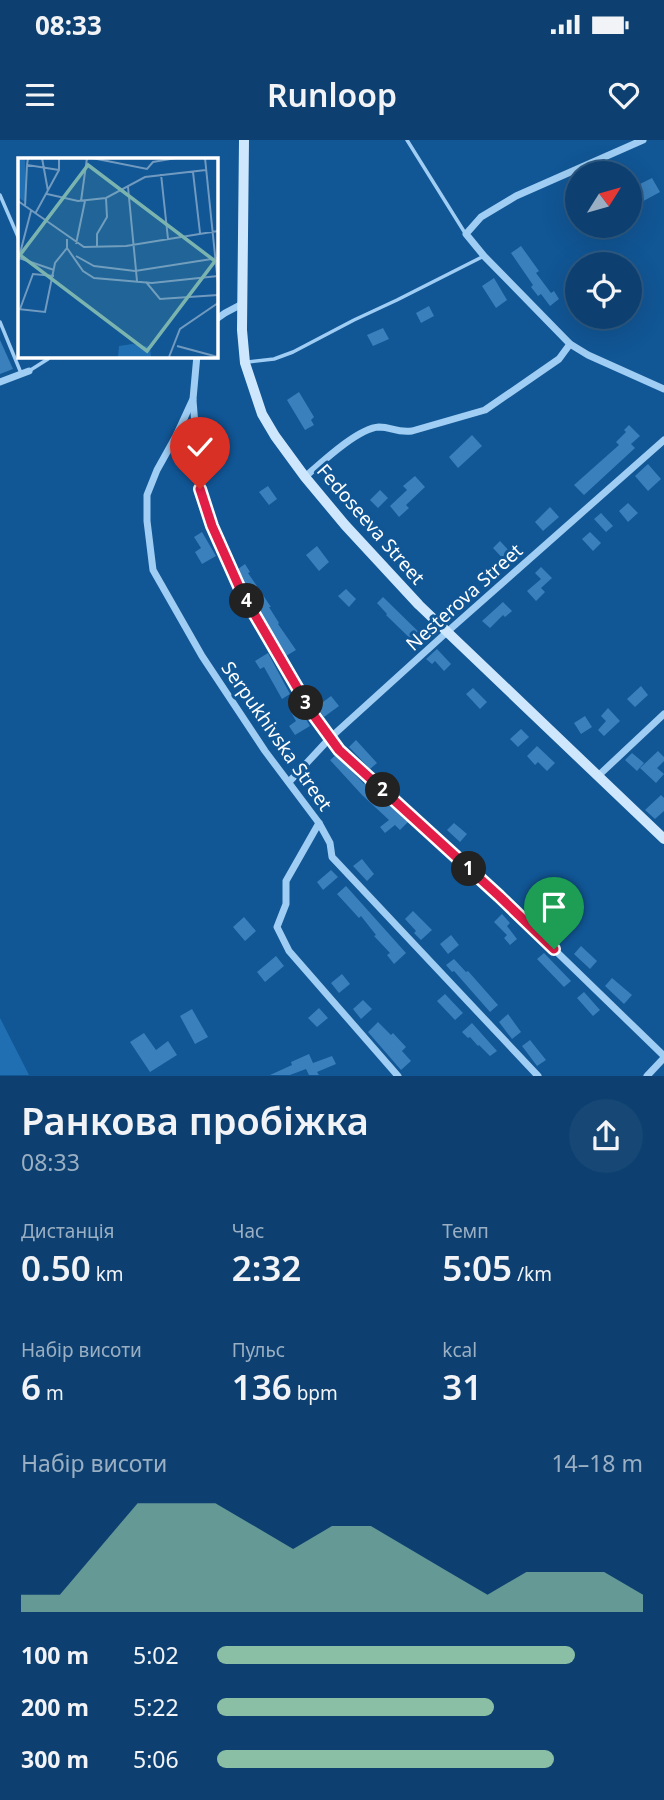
<!DOCTYPE html>
<html lang="uk">
<head>
<meta charset="utf-8">
<style>
	body { margin:0; font-family:"Noto Sans",sans-serif; background:#164775; color:#f1f3f6; height:100vh; display:flex; flex-direction:column; font-size:26px; white-space:nowrap }
	* { box-sizing:border-box; margin:0 }
	p { font-size:23px; color:#9aafc3 }
	.icon { flex:none; width:38px; height:38px; fill:none; stroke:currentColor; stroke-width:2; stroke-linecap:round; stroke-linejoin:round }
	.map { position:relative; height:936px; overflow:hidden }
	.details { display:flex; flex-direction:column; background:#0d4070; flex:1 }
	.details>* { flex:none }
	.needle { width:46px; rotate:53deg }
	.fabs { position:absolute; left:565px; top:21px; display:grid; gap:14px }
	.fabs a { display:grid; place-items:center; width:77px; height:77px; border-radius:50%; background:#0d4070; box-shadow:0 7px 28px #0002,0 0 0 2px #2d5983; font-size:35px }
	.pin { position:absolute; display:grid; place-items:center; width:60px; height:60px; color:#fff; margin:-72px -30px; border-radius:50% 50% 50% 0; rotate:-45deg; box-shadow:0 0 7px #0007 }
	.pin .icon { rotate:45deg }
	.km { position:absolute; width:35px; height:35px; margin:-18px; border-radius:50%; background:#222; color:#fff; font-size:19px; line-height:35px; text-align:center }
	.round { display:grid; place-items:center; flex:none; width:74px; height:74px; border-radius:37px; background:#164775 }
	.summary { display:flex; align-items:center; justify-content:space-between; height:119px; padding:0 21px }
	h1 { font-size:38px; font-weight:600; line-height:52px }
	.figures { display:grid; grid-template-columns:repeat(3,1fr); gap:10px; height:119px; padding:7px 21px }
	.figures div { display:grid; align-content:center }
	.figures b { font-size:35px; font-weight:600 }
	.figures small { font-size:19px; font-weight:400 }
	.figures p { font-size:19px }
	.chart { height:196px; padding:14px 21px }
	.chart p { display:flex; justify-content:space-between }
	.chart svg { width:100%; height:126px; margin-top:7px; fill:#8abfa5; opacity:.7 }
	ul { padding:0 21px; list-style:none; font-size:23px }
	li { display:grid; grid-template-columns:112px 84px 1fr; align-items:center; height:52px }
	li i { height:18px; border-radius:9px; background:#8abfa5 }
	.status { display:flex; justify-content:space-between; align-items:center; height:49px; padding:0 35px; background:#0d4070; direction:ltr }
	.status svg { height:19px; fill:currentColor }
	header { display:flex; justify-content:space-between; align-items:center; height:91px; padding:0 21px; background:#0d4070; font-size:32px; font-weight:600 }
	.map>svg:first-child { display:block }
</style>
</head>
<body>
<div class="status"><b>08:33</b><svg viewBox="0 0 49 12"><path d="M0 12V9h3v3zM5 12V6h3v6zM10 12V3h3v9zM15 12V0h3v12zM26 1h20v11H26zM47 4h2v5h-2z"/></svg></div>
<header><svg class="icon" aria-label="menu" viewBox="0 0 24 24"><path d="M4 6h16M4 12h16M4 18h16"/></svg>Runloop<svg class="icon" aria-label="heart" viewBox="0 0 24 24"><path d="M12 20l-8-8c-3-5 5-10 8-4 3-6 11-1 8 4z"/></svg></header>
<div class="map">
<svg width="664" height="936" viewBox="0 0 664 936">
	<rect width="100%" height="100%" fill="#115695"/>
	<path fill="#1f6fb2" d="M0 878 29 935H0Z"/>
	<g fill="#3980bd">
		<path d="M652 38 660 52 636 65 630 53V49Z"/>
		<path d="M521 106 539 131 536 133 551 153 554 151 559 159 550 166 541 154 538 156 531 147 533 145 511 113Z"/>
		<path d="M494 138 507 160 496 168 482 146Z"/>
		<path d="M429 166 434 176 421 183 416 173Z"/>
		<path d="M383 188 389 199 373 206 367 195Z"/>
		<path d="M0 200 13 229 0 234Z"/>
		<path d="M299 252 314 277 311 280 314 285 305 290 287 260Z"/>
		<path d="M629 285 640 296 631 304 635 308 584 355 574 345 619 305 616 302 626 292 624 290Z"/>
		<path d="M472 295 482 306 458 328 449 317Z"/>
		<path d="M648 324 661 339 648 351 635 336Z"/>
		<path d="M415 336 425 347 406 365 409 368 399 377 390 366 407 350 403 346Z"/>
		<path d="M268 346 277 359 269 365 259 352Z"/>
		<path d="M380 350 388 358 378 368 370 360Z"/>
		<path d="M628 363 638 373 628 382 619 371Z"/>
		<path d="M550 367 559 377 543 391 535 382Z"/>
		<path d="M601 373 613 386 606 392 594 379Z"/>
		<path d="M202 392 216 416 202 424 195 412 201 408 194 397Z"/>
		<path d="M590 392 601 403 593 411 582 399Z"/>
		<path d="M500 401 514 416 507 423 493 408Z"/>
		<path d="M317 406 329 422 319 431 306 415Z"/>
		<path d="M245 424 250 432 248 433 271 467H269L279 483 278 484 296 510 286 516 246 448 238 429Z"/>
		<path d="M541 427 552 438 541 448 545 452 536 461 527 451 541 439 535 433Z"/>
		<path d="M346 449 356 459 349 467 338 456Z"/>
		<path d="M383 457 428 501 420 508 386 475 387 474 377 463Z"/>
		<path d="M503 462 512 471 505 477 503 475 490 488 482 481Z"/>
		<path d="M437 509 451 524 444 531 435 521 432 524 426 519Z"/>
		<path d="M268 513 290 554 282 559 264 527 260 529 255 521Z"/>
		<path d="M641 546 648 555 635 567 627 559Z"/>
		<path d="M473 548 487 562 480 569 466 554Z"/>
		<path d="M316 550 323 562 331 556 339 566 324 577 308 554Z"/>
		<path d="M297 564 310 586 295 595 289 586 296 581 289 569Z"/>
		<path d="M608 568 620 581 604 596 598 590 606 581 601 576Z"/>
		<path d="M585 576 592 587 581 594 574 583Z"/>
		<path d="M521 589 529 597 518 607 510 599Z"/>
		<path d="M356 600 377 623 370 629 349 607Z"/>
		<path d="M537 606 555 623 547 631 538 622 535 625 527 616Z"/>
		<path d="M658 611 664 617V621L657 628 664 634 656 643 640 628Z"/>
		<path d="M632 613 644 623 637 631 625 620Z"/>
		<path d="M336 615 364 644 365 642 408 682 400 690 395 685 385 693 380 687 389 680 362 655 330 620Z"/>
		<path d="M661 655 664 658V671L655 679 645 670Z"/>
		<path d="M454 683 467 694 460 702 447 690Z"/>
		<path d="M362 719 374 734 367 741 353 726Z"/>
		<path d="M331 730 338 737 323 750 317 742Z"/>
		<path d="M346 746 406 813 394 824 387 815 390 813 374 796 376 795 361 776 359 778 337 754Z"/>
		<path d="M413 771 432 790 421 800 414 793 416 791 405 779Z"/>
		<path d="M545 773 565 791 558 799 538 781Z"/>
		<path d="M502 774 510 783 507 786 517 799 510 805 504 798 507 795 494 782Z"/>
		<path d="M244 777 256 791 245 801 233 787Z"/>
		<path d="M451 795 459 805 448 814 440 804Z"/>
		<path d="M581 806 597 821 590 829 574 814Z"/>
		<path d="M544 813 571 841 564 847 537 819Z"/>
		<path d="M276 816 284 826 265 842 257 832Z"/>
		<path d="M454 819 466 832 468 831 498 865 490 872 454 831 452 832 446 825Z"/>
		<path d="M342 834 350 844 339 853 331 843Z"/>
		<path d="M612 838 632 855 624 864 605 846Z"/>
		<path d="M584 852 600 870 593 876 577 858Z"/>
		<path d="M445 854 463 873 455 880 437 861Z"/>
		<path d="M363 860 372 869 361 879 353 869Z"/>
		<path d="M319 868 328 878 317 887 308 878Z"/>
		<path d="M192 869 208 897 195 904 180 876Z"/>
		<path d="M508 874 521 892 512 899 499 882Z"/>
		<path d="M378 882 391 895 393 893 406 907 402 911 411 921 401 930 368 892Z"/>
		<path d="M472 883 497 911 490 916 479 905 478 906 470 897 468 898 462 892Z"/>
		<path d="M144 893 156 910 168 901 177 915 150 932 130 902Z"/>
		<path d="M530 900 546 920 537 926 522 906Z"/>
		<path d="M309 914 313 923 332 916 336 924 317 932 319 935H309L306 929 290 935H270L292 925 291 922Z"/>
	</g>
	<g fill="none" stroke-linecap="round" stroke-linejoin="round">
		<g stroke="#9fcdf3" stroke-width="3.5">
			<path d="M407 0 465 93"/>
			<path d="M0 55 19 99"/>
			<path d="M0 182 21 233"/>
			<path d="M248 222 274 219 293 212 354 180 397 160 482 117"/>
			<path d="M29 231 48 219 50 215"/>
		</g>
		<g stroke="#9fcdf3" stroke-width="7">
			<path d="M643 0 516 56 481 77 466 94 484 116 570 204 588 215 664 249"/>
			<path d="M215 180 225 173 242 164"/>
			<path d="M197 215 193 259 176 296 157 330 147 355V381L153 430 202 516 265 611 319 683 330 703 332 717 538 936"/>
			<path d="M0 242 29 231"/>
			<path d="M193 260 200 349 212 386 241 451 312 573 339 610 499 756 664 916"/>
			<path d="M305 337C321 323 358 288 379 287 392 287 396 293 412 291L485 270 559 219 570 204"/>
			<path d="M598 636 664 574"/>
			<path d="M289 642 330 598 447 492 664 300"/>
			<path d="M319 683 286 741V764L277 787 289 811 398 936"/>
			<path d="M647 936 664 918"/>
		</g>
		<path stroke="#cee7fd" stroke-width="10" d="M244 0 242 190 245 223 262 274 275 296 305 337 345 385 419 465 664 699"/>
	</g>
	<g fill="none" stroke-linecap="round" stroke-linejoin="round">
		<defs>
			<path id="route" d="M200 349 212 386 241 451 312 573 339 610 499 756 554 809"/>
		</defs>
		<use href="#route" stroke="#fff" stroke-width="14"/>
		<use href="#route" stroke="#e11d48" stroke-width="9"/>
	</g>
	<g text-anchor="middle" dominant-baseline="central" stroke-width="6" stroke-linejoin="round" paint-order="stroke">
		<g font-size="19" fill="#fff" stroke="#115695">
			<text transform="translate(371 384) rotate(49)">Fedoseeva Street</text>
			<text transform="translate(464 457) rotate(-42)">Nesterova Street</text>
			<text transform="translate(277 596) rotate(55)">Serpukhivska Street</text>
		</g>
	</g>
	<g transform="translate(18 18)">
		<rect width="200" height="200" fill="#115695"/>
		<path d="M0 0H7L8 45 0 39ZM114 186 132 189 133 199H100L101 188Z" fill="#1f6fb2"/>
		<path fill="none" stroke="#709abf" stroke-width="2" d="M10 0 9 7 41 12M24 0 30 33M74 0 129 11 135 4 158 0M187 0 200 126M175 14 182 75M143 16 150 81M110 29 119 123M29 36 60 43 88 40 127 19 188 12M0 43 66 89 108 88 200 73M63 43 69 0M7 49 9 7M17 56 41 12V0M49 81V90L65 113 76 120 134 125 200 118M58 86 67 43M79 89V76L89 59 88 40M58 98 76 108 117 113 200 100M1 100 36 112M0 103 13 53M128 124 142 141 200 137M0 151 27 154 37 105 49 90M2 151 15 116 36 118M159 188 200 199M151 199 162 171 200 145"/>
		<path fill="#7bb4af" fill-opacity="0.15" stroke="#7bb4af" stroke-width="3.5" d="M70 7 197 103 129 193 2 97Z"/>
		<rect width="200" height="200" fill="none" stroke="#fff" stroke-width="3.5"/>
	</g>
</svg>
<div class="fabs">
<a><svg class="needle" viewBox="-14 -14 28 28"><path d="M0-13l5 13h-10z" fill="#e53935"/><path d="M0 13l5-13h-10z" fill="#9aafc3"/></svg></a>
<a><svg class="icon" aria-label="locate" viewBox="0 0 24 24"><circle cx="12" cy="12" r="6"/><path d="M12 2v4M12 18v4M2 12h4M18 12h4"/></svg></a>
</div>
<div class="pin" style="left:554px;top:809px;background:#1e9e55"><svg class="icon" aria-label="arrive" viewBox="0 0 24 24"><path d="M6 21V4h12l-3 4 3 4H6"/></svg></div>
<div class="pin" style="left:200px;top:349px;background:#d93025"><svg class="icon" aria-label="check" viewBox="0 0 24 24"><path d="M5 12l5 5 9-10"/></svg></div>
<b class="km" style="left:469px;top:729px">1</b>
<b class="km" style="left:383px;top:650px">2</b>
<b class="km" style="left:306px;top:563px">3</b>
<b class="km" style="left:247px;top:461px">4</b>
</div>
<section class="details">
<div class="summary"><div><h1>Ранкова пробіжка</h1><p>08:33</p></div><a class="round"><svg class="icon" aria-label="share" viewBox="0 0 24 24"><path d="M12 15V3M7 8l5-5 5 5M5 13v7h14v-7"/></svg></a></div>
<div class="figures">
<div><p>Дистанція</p><b>0.50<small> km</small></b></div>
<div><p>Час</p><b>2:32</b></div>
<div><p>Темп</p><b>5:05<small> /km</small></b></div>
</div>
<div class="figures">
<div><p>Набір висоти</p><b>6<small> m</small></b></div>
<div><p>Пульс</p><b>136<small> bpm</small></b></div>
<div><p>kcal</p><b>31</b></div>
</div>
<div class="chart"><p><span>Набір висоти</span>14–18 m</p>
<svg viewBox="0 0 160 44" preserveAspectRatio="none"><path d="M0 44V38L10 38L20 22L30 6L40 6L50 6L60 14L70 22L80 14L90 14L100 22L110 30L120 38L130 30L140 30L150 30L160 38V44z"/></svg>
</div>
<ul>
<li><b>100 m</b>5:02<i style="width:84%"></i></li>
<li><b>200 m</b>5:22<i style="width:65%"></i></li>
<li><b>300 m</b>5:06<i style="width:79%"></i></li>
</ul>
</section>
</body>
</html>
